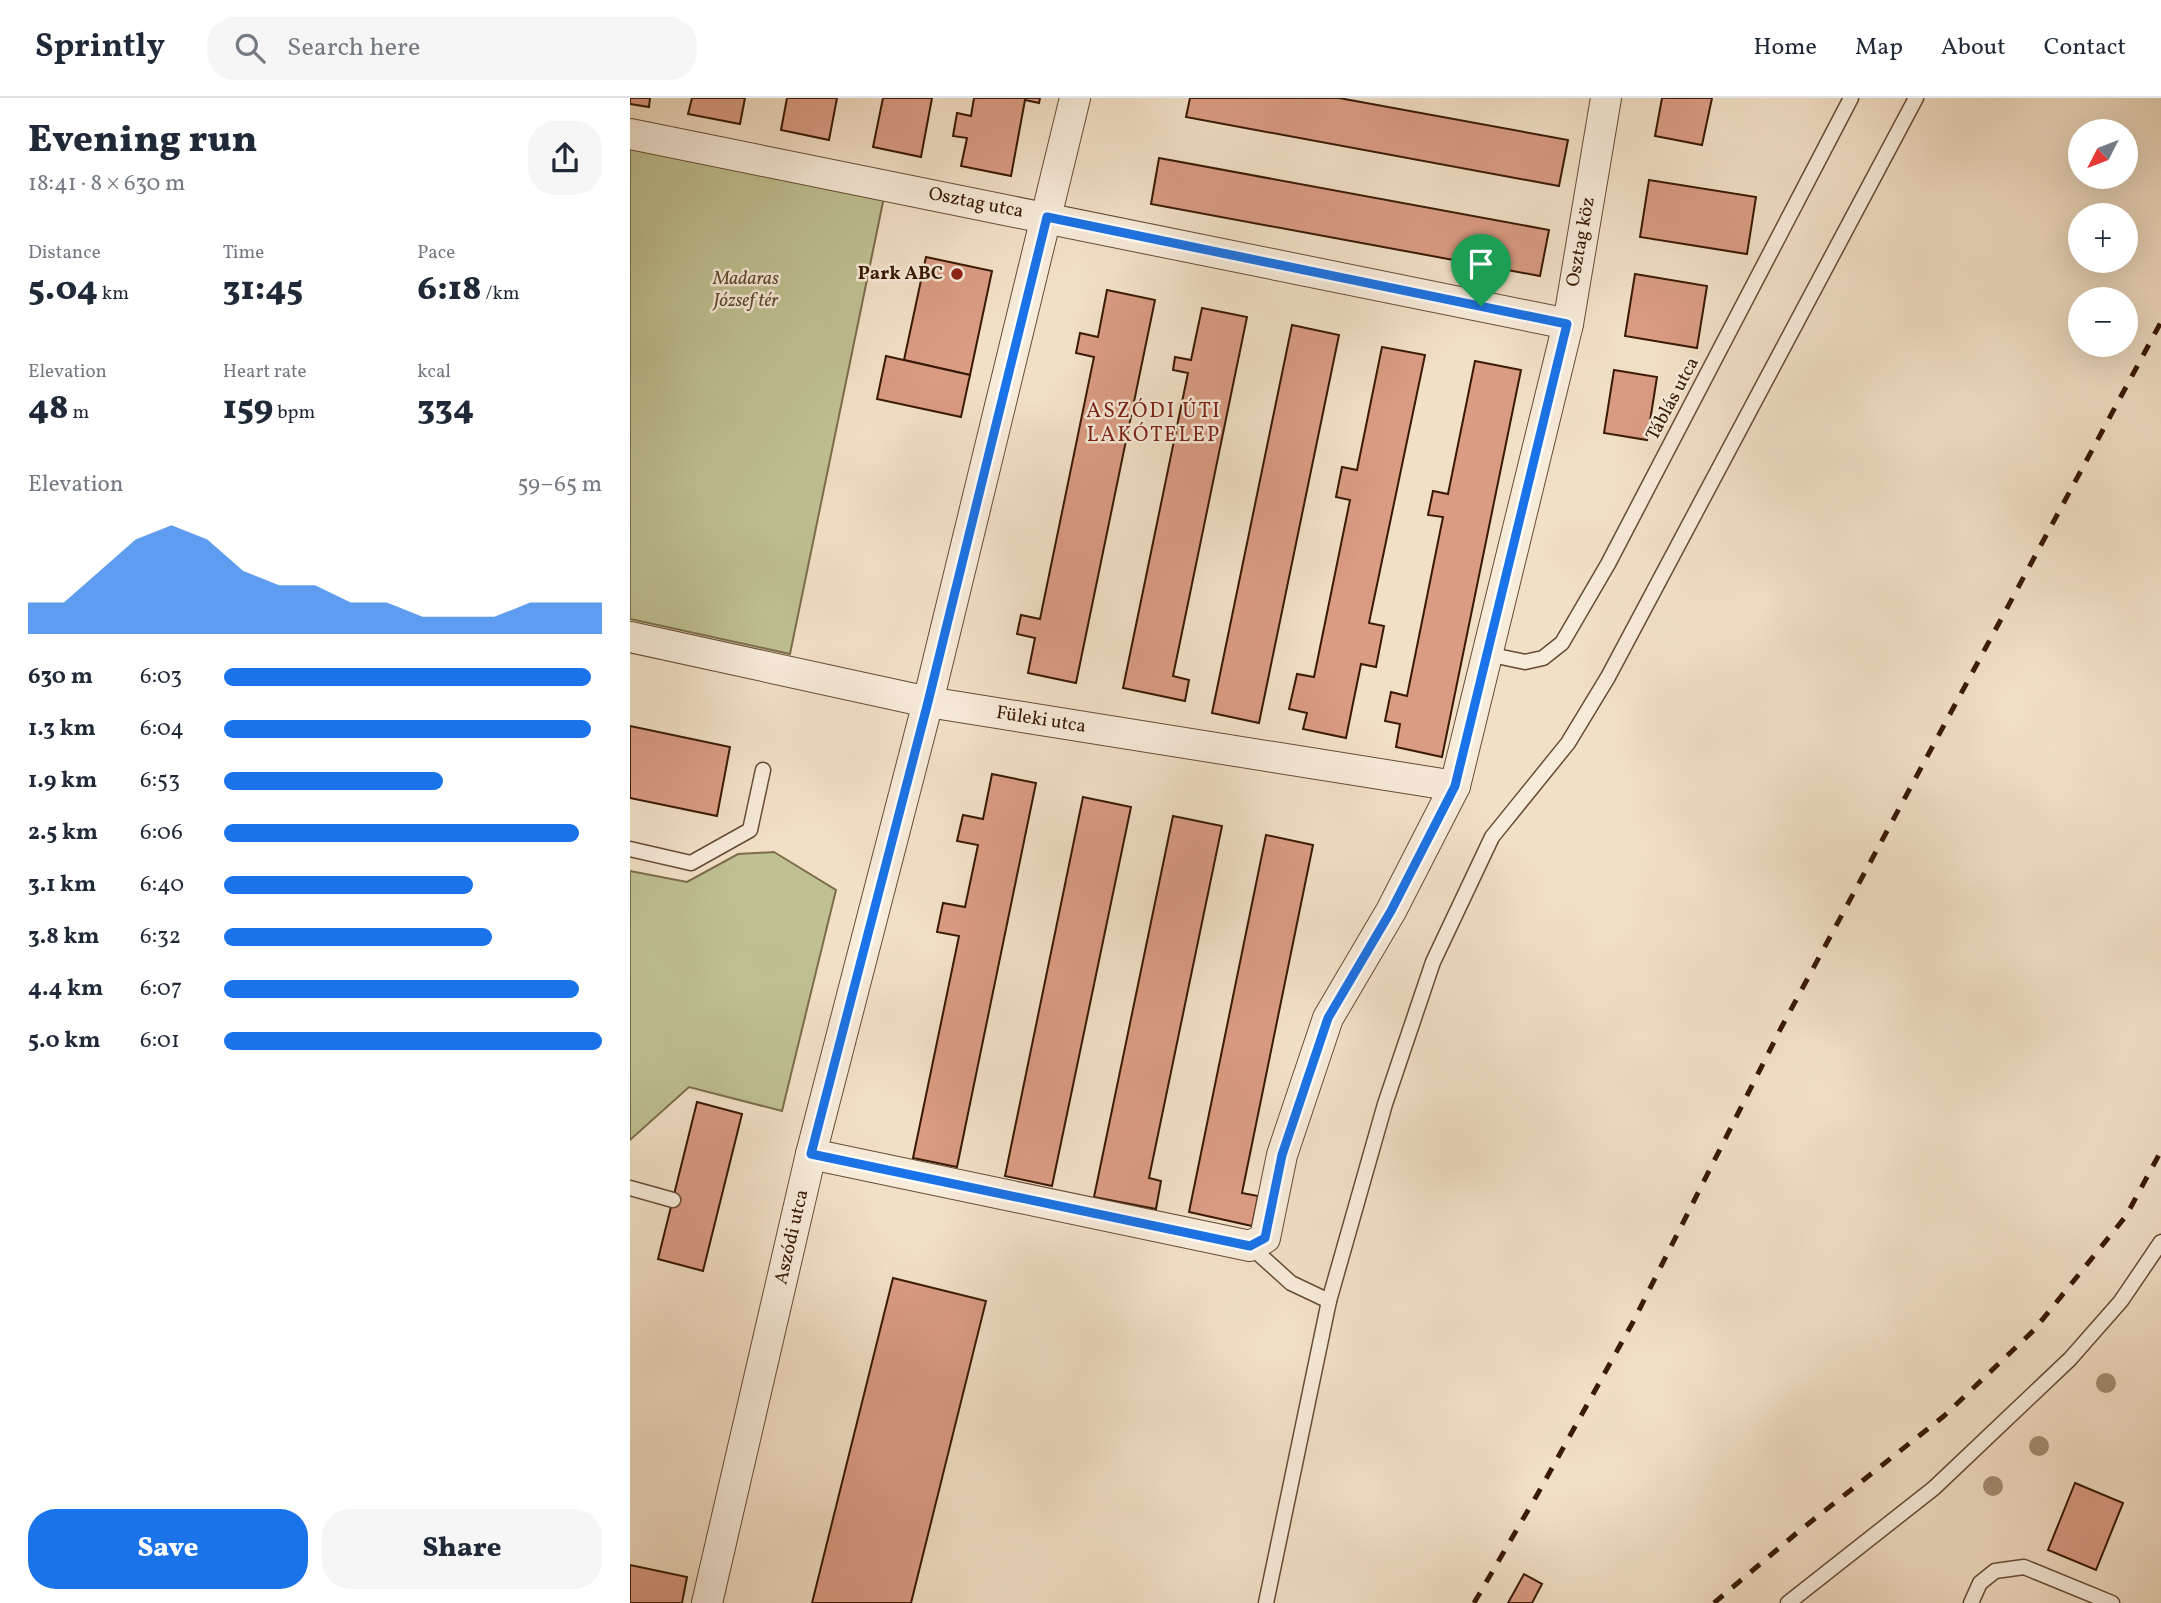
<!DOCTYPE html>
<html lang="en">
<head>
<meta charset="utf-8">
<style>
	body { margin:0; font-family:Vollkorn,serif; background:#f6f6f7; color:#1f2937; height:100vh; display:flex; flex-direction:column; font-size:26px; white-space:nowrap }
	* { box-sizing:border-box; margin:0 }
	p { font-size:23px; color:#747a83 }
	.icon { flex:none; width:38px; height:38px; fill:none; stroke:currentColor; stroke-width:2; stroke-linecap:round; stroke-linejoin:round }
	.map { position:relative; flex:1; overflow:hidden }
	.side { display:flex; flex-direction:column; background:#fff; width:630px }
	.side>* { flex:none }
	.needle { width:46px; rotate:228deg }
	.fabs { position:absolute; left:1438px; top:21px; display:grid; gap:14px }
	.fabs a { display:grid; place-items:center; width:70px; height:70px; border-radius:50%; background:#fff; box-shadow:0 7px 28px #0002; font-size:35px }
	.pin { position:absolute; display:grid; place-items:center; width:60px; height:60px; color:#fff; margin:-72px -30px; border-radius:50% 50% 50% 0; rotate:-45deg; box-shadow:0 0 7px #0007 }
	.pin .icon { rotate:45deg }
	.round { display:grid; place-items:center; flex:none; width:74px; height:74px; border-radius:28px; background:#f6f6f7 }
	.overview { display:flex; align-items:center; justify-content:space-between; height:119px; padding:0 28px }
	h1 { font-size:38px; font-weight:800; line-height:52px }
	.stats { display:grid; grid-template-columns:repeat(3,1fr); gap:10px; height:119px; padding:7px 28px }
	.stats div { display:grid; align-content:center }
	.stats b { font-size:35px; font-weight:800 }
	.stats small { font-size:19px; font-weight:400 }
	.stats p { font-size:19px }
	.chart { height:196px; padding:14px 28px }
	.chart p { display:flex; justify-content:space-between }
	.chart svg { width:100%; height:126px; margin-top:7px; fill:#1a73e8; opacity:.7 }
	.primary-button { display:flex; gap:14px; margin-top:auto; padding:14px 28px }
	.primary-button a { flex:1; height:80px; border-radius:28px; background:#1a73e8; color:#fff; font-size:28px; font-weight:800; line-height:80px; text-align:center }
	.primary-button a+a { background:#f6f6f7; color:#1f2937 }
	ul { padding:0 28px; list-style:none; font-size:23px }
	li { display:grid; grid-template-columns:112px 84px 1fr; align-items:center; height:52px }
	li i { height:18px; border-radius:9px; background:#1a73e8 }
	header { display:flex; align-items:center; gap:42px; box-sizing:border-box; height:98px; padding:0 35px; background:#fff; border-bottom:2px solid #e0e1e3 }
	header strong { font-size:33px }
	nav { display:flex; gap:38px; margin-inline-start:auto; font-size:24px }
	.search { width:490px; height:63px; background:#f6f6f7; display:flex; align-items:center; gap:18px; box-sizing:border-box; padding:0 24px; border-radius:28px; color:#747a83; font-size:26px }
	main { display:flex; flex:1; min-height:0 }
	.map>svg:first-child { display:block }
</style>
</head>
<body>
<header>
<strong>Sprintly</strong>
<div class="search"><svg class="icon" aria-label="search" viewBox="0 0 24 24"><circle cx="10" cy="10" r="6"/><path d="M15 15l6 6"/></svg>Search here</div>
<nav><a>Home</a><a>Map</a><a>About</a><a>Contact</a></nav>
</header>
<main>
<section class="side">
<div class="overview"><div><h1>Evening run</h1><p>18:41 · 8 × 630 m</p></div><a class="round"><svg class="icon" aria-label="share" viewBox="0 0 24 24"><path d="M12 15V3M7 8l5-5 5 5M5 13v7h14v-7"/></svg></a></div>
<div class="stats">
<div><p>Distance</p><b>5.04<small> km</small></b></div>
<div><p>Time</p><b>31:45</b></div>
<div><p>Pace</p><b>6:18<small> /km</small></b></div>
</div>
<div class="stats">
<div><p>Elevation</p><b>48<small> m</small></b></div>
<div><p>Heart rate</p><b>159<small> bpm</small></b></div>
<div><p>kcal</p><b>334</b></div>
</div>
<div class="chart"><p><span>Elevation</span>59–65 m</p>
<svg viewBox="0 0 160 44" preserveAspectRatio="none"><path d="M0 44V33L10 33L20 22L30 11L40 6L50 11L60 22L70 27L80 27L90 33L100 33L110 38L120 38L130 38L140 33L150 33L160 33V44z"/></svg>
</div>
<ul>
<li><b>630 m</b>6:03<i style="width:97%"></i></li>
<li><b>1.3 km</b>6:04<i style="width:97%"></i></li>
<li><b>1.9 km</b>6:53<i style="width:58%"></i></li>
<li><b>2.5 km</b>6:06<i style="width:94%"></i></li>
<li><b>3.1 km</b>6:40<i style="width:66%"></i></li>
<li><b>3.8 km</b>6:32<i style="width:71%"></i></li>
<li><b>4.4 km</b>6:07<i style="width:94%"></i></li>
<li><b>5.0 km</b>6:01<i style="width:100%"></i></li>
</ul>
<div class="primary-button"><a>Save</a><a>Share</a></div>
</section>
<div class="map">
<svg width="1531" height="1505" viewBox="0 0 1531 1505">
	<rect width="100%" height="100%" fill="#f2e0c6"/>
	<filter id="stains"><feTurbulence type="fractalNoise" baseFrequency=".00286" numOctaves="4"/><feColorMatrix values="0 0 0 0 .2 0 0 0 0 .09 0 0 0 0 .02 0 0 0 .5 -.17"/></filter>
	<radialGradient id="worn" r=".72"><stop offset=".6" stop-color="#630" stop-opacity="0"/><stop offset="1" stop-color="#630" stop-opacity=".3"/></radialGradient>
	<g fill="#bfc192" stroke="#7c6d4b" stroke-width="2">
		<path d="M0 48 254 99 160 556 0 521Z"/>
		<path d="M144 754 206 792 152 1013 59 989 0 1042V773L57 784 108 756Z"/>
	</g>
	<g fill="#da9c83" stroke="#391904" stroke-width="2">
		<path d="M0 0H20L19 9 0 6Z"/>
		<path d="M62 0H115L110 26 58 16Z"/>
		<path d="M157 0H207L199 42 151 32Z"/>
		<path d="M253 0H302L291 59 243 49Z"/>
		<path d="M344 0H410L409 5 395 2 381 78 331 68 337 40 323 38 327 15 341 18Z"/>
		<path d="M560 0H709L938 42 929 88 556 19Z"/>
		<path d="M1032 0H1082L1072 47 1025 38Z"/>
		<path d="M529 60 919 132 910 178 521 106Z"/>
		<path d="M1019 82 1126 99 1117 156 1010 139Z"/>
		<path d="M296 159 362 173 340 277 274 262Z"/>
		<path d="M1005 176 1077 188 1067 250 995 238Z"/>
		<path d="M477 192 525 202 446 585 398 575 405 540 387 536 391 517 410 521 464 259 446 255 450 235 468 239Z"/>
		<path d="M572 210 617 219 543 578 559 582 555 603 493 590 558 275 543 272 545 259 561 262Z"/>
		<path d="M662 227 709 237 629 625 582 615Z"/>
		<path d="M752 249 795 257 739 525 754 528 746 569 731 566 716 640 673 631 677 615 659 611 667 576 684 579 720 402 706 399 712 369 727 372Z"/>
		<path d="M256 258 340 277 331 319 247 301Z"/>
		<path d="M845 263 891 272 812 659 766 649 770 626 755 623 761 594 777 598 813 419 798 417 803 393 818 396Z"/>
		<path d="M984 272 1027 279 1017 342 974 335Z"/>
		<path d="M0 628 100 649 87 718 0 700Z"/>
		<path d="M362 676 406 685 327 1069 283 1060 329 838 307 834 313 805 335 809 348 747 327 743 333 717 353 721Z"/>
		<path d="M453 699 501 709 422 1088 375 1078Z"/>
		<path d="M543 718 592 728 519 1080 531 1083 526 1111 464 1099Z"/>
		<path d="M636 737 683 747 612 1095 628 1098 622 1128 559 1114Z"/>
		<path d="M67 1004 112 1016 73 1173 28 1161Z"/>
		<path d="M263 1180 356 1203 281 1505H182Z"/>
		<path d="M1445 1385 1493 1405 1466 1472 1418 1452Z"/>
		<path d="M0 1467 57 1479 52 1505H0Z"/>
		<path d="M894 1476 912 1486 902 1505H878Z"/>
	</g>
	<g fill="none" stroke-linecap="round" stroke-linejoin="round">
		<defs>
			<g id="lane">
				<path d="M857 556 895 564 913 560 932 545 978 466 1221 0"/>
				<path d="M0 751 61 765 120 732 133 672"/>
				<path d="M0 1090 43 1102"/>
				<path d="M620 1148 661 1185 699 1203"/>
				<path d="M636 1505 699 1203 755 1006 803 864 862 739 938 645 978 579 1286 0"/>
				<path d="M1158 1505 1304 1390 1440 1261 1491 1203 1531 1144"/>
				<path d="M1341 1505 1350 1485 1365 1473 1394 1469 1482 1505"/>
			</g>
			<g id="street">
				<path d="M0 36 938 226"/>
				<path d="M0 539 298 604 825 688"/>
				<path d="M181 1056 620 1148 635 1140 652 1057 698 920 761 813 825 688 938 226 976 0"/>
				<path d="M77 1505 181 1056 298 604 445 0"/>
			</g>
		</defs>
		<use href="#lane" stroke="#674b34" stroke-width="17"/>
		<use href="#street" stroke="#674b34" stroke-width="32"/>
		<use href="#lane" stroke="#f7ebda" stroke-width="14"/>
		<use href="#street" stroke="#f7ebda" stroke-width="30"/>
		<g stroke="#391904" stroke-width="5" stroke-dasharray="12 12" stroke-linecap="butt">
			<path d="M844 1505 907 1397 1003 1224 1151 930 1531 224"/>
			<path d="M1084 1505 1168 1434 1314 1318 1404 1232 1496 1118 1531 1053"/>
		</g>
	</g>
	<g fill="#a28e73">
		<circle cx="1476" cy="1285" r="10"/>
		<circle cx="1409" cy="1348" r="10"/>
		<circle cx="1363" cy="1388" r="10"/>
	</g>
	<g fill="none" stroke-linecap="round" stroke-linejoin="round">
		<defs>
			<path id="route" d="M417 119 937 226 825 688 761 813 698 920 652 1057 635 1140 620 1148 181 1056 298 604Z"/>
		</defs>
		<use href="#route" stroke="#fff" stroke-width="14"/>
		<use href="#route" stroke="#1a73e8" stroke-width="9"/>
	</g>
	<circle fill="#8f2418" stroke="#f7ebda" stroke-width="2.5" cx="327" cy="176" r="7"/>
	<g text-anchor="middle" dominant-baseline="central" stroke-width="5" stroke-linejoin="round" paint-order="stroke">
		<g font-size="19" fill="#391904" stroke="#f7ebda">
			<text transform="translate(346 105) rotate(11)">Osztag utca</text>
			<text transform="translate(951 144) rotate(-80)">Osztag köz</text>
			<text transform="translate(1043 301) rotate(-62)">Táblás utca</text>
			<text transform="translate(411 622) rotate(9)">Füleki utca</text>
			<text transform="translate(162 1139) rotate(-77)">Aszódi utca</text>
		</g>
		<g font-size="19" font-weight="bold" fill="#391904" stroke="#f7ebda" text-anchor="end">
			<text x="313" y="176">Park ABC</text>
		</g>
		<g font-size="19" font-style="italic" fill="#614b2f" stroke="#f7ebda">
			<text x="116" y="181">Madaras<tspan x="116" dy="22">József tér</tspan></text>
		</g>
		<g font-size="21" letter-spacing="2" fill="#7a1f14" stroke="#f7ebda">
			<text x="524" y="313">ASZÓDI ÚTI<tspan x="524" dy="24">LAKÓTELEP</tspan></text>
		</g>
	</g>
	<rect width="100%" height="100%" filter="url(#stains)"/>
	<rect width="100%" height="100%" fill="url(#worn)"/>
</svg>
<div class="fabs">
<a><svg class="needle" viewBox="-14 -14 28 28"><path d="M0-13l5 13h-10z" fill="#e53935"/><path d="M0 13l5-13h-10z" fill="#747a83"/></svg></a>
<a>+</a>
<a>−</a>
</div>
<div class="pin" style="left:851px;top:208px;background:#1e9e55"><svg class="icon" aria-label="arrive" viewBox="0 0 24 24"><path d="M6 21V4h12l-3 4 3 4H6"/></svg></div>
</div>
</main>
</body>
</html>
